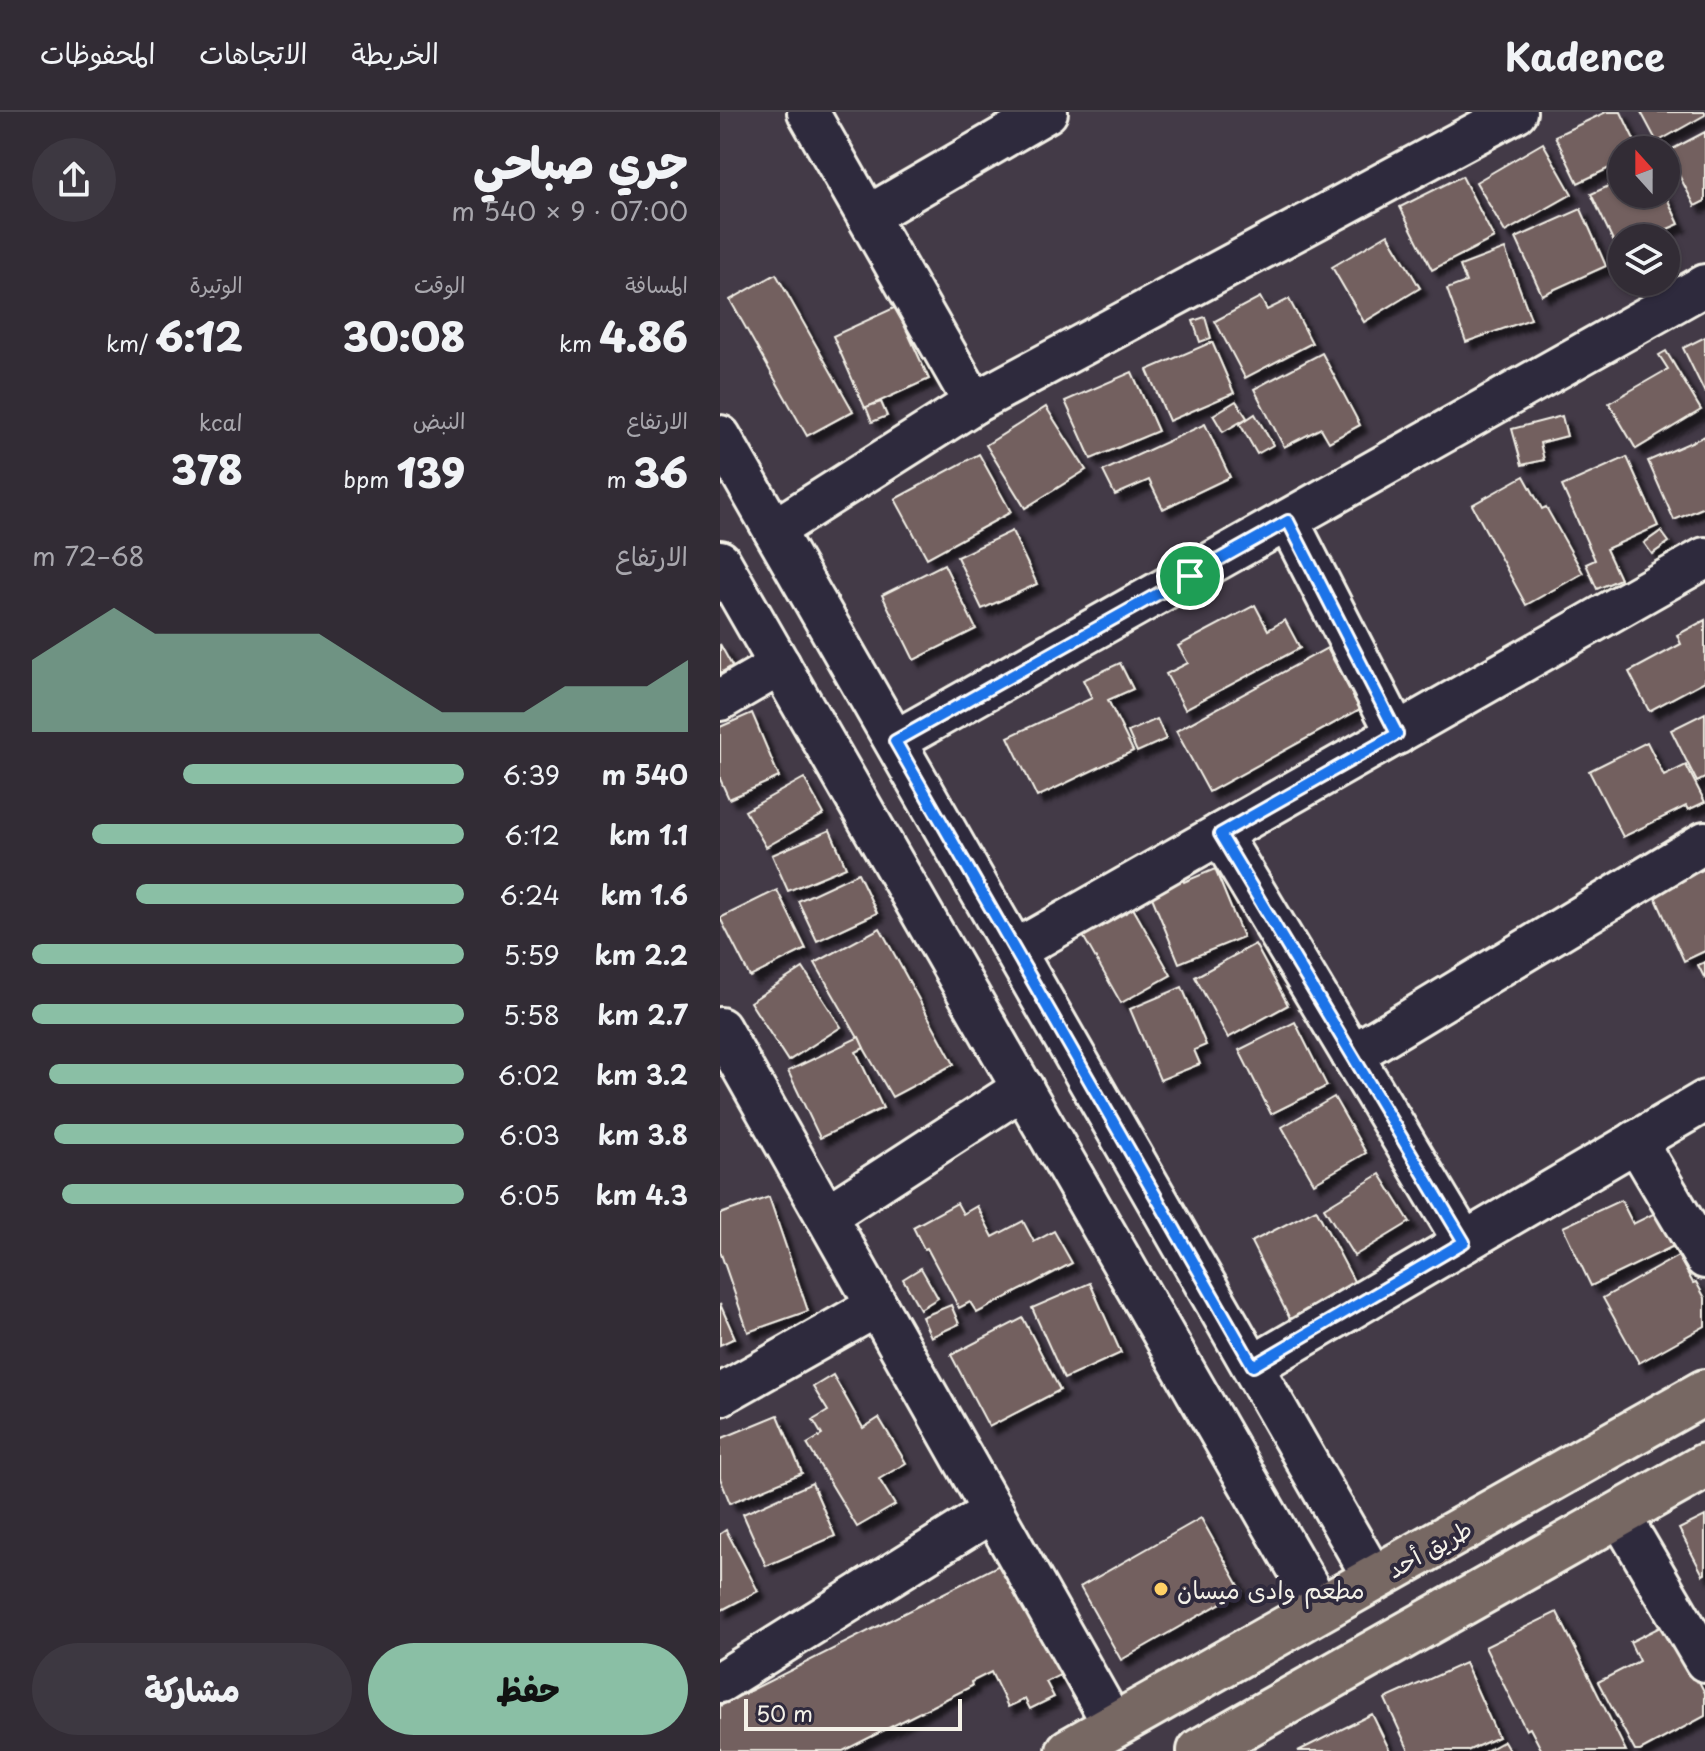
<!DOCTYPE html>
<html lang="ar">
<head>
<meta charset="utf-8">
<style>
	body { margin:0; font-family:"Playpen Sans","Playpen Sans Arabic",sans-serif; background:#3d3841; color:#f1f3f6; direction:rtl; height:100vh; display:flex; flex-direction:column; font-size:30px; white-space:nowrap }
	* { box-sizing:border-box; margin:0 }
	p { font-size:26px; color:#a8a7ad }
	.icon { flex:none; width:44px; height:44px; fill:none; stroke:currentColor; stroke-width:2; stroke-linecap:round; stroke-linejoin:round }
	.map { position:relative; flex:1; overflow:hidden; direction:ltr }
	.panel { display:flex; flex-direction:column; background:#322c35; width:720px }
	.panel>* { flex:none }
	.needle { width:52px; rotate:339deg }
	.buttons { position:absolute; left:888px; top:24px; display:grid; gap:16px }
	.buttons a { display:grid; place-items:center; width:72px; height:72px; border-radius:50%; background:#322c35; box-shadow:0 2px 6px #0004,0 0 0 2px #4d4850; font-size:40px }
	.scale { position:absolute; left:24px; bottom:20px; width:218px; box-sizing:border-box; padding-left:8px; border:4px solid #f4f1e8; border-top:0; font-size:22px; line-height:28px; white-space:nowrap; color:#f4f1e8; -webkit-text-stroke:6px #2f2a3d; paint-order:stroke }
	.pin { position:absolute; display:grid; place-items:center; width:68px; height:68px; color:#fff; margin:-34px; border:4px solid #fff; border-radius:50%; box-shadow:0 2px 8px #0007 }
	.round { display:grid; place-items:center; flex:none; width:84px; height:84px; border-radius:42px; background:#3d3841 }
	.overview { display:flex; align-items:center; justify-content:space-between; height:136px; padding:0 32px }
	h1 { font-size:44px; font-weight:800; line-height:60px }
	.stats { display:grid; grid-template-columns:repeat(3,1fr); gap:12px; height:136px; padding:8px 32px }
	.stats div { display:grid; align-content:center }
	.stats b { font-size:40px; font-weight:800 }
	.stats small { font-size:22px; font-weight:400 }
	.stats p { font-size:22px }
	.chart { height:224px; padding:16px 32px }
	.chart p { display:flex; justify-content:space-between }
	.chart svg { width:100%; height:144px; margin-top:8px; fill:#8abfa5; opacity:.7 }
	.action { display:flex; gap:16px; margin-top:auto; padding:16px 32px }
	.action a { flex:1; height:92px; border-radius:48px; background:#8abfa5; color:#111; font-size:32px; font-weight:800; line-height:92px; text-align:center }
	.action a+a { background:#3d3841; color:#f1f3f6 }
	ul { padding:0 32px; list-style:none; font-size:26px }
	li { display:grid; grid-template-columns:128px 96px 1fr; align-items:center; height:60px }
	li i { height:20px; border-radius:10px; background:#8abfa5 }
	header { display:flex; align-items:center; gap:48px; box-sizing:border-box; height:112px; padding:0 40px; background:#322c35; border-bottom:2px solid #4d4850 }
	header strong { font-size:38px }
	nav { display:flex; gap:44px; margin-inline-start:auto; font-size:28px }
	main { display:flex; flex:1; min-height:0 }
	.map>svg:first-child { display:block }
</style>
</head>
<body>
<header>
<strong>Kadence</strong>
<nav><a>الخريطة</a><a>الاتجاهات</a><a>المحفوظات</a></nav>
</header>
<main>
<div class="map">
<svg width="985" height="1639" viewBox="0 0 985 1639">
	<defs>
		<filter id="shadow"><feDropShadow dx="7" dy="7" stdDeviation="2" flood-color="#0009"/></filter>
	</defs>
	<rect width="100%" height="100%" fill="#433a47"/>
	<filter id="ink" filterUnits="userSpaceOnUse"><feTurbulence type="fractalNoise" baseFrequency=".0125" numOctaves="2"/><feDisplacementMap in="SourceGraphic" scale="16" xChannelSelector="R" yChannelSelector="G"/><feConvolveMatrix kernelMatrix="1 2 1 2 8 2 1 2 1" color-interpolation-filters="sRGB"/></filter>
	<g filter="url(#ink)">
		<g fill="#73605f" stroke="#f4f1e8" stroke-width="2" filter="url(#shadow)">
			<path d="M886 0H901L919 38H902V50L858 71 835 24Z"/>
			<path d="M921 0H985V3L937 30Z"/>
			<path d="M985 20V89L975 94 947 40Z"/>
			<path d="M823 31 852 82 785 120 756 70Z"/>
			<path d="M742 64 774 126 712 158 680 95Z"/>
			<path d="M902 68V82H945L959 112 927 126H902V137L898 139 871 82Z"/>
			<path d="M861 97 886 154 822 183 796 126Z"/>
			<path d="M668 122 700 176 644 210 612 155Z"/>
			<path d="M785 137 811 207 746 230 727 177 746 170 740 154Z"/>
			<path d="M56 162 133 299 87 324 10 188Z"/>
			<path d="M540 185 547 198 569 187 592 231 525 266 495 209Z"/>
			<path d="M176 195 209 267 145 296 113 224Z"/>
			<path d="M485 205 491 226 480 230 473 209Z"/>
			<path d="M985 225V281L963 236Z"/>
			<path d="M492 230 514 281 449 309 427 258Z"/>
			<path d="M946 239 981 298 916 337 889 291 948 257 939 243Z"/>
			<path d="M602 241 640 313 609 330 601 316 564 335 534 277Z"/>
			<path d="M412 260 438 319 371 347 345 289Z"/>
			<path d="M516 289 527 306 503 320 493 303Z"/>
			<path d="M161 290 167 304 152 310 146 295Z"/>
			<path d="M326 295 366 358 305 396 266 333Z"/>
			<path d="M535 302 553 333 537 342 520 312Z"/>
			<path d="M842 304 847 324 820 331 824 348 802 353 792 317Z"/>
			<path d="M485 312 510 365 443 397 429 368 395 383 383 359Z"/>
			<path d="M985 324V395L954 408 928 349Z"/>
			<path d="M259 342 291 400 207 446 175 387Z"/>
			<path d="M907 345 938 414 886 437 900 467 877 477 866 452 875 448 842 374Z"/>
			<path d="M804 364 822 397 826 395 863 461 806 493 752 393Z"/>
			<path d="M292 419 317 472 262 497 237 445Z"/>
			<path d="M941 419 949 430 932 442 924 431Z"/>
			<path d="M224 452 256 517 194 548 162 483Z"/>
			<path d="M535 493 548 518 565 508 580 536 465 597 446 562 468 551 458 534Z"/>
			<path d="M985 508V569L929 599 909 560 961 532 957 523Z"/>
			<path d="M0 532 12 554 0 561Z"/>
			<path d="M607 536 640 597 489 680 456 619Z"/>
			<path d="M400 551 413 577 388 588 413 639 317 685 288 625 372 586 363 568Z"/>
			<path d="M32 601 59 665 9 687 0 667V615Z"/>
			<path d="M985 601V666L977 670 951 618Z"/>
			<path d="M437 607 446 627 417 640 408 620Z"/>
			<path d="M927 630 944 664 966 653 985 690 968 698 966 694 903 725 869 659Z"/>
			<path d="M84 666 104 702 46 735 25 699Z"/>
			<path d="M110 718 126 755 68 779 52 743Z"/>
			<path d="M495 757 523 825 459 851 429 778 462 765 464 770Z"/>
			<path d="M985 757V839L964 849 933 780Z"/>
			<path d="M138 761 157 801 97 829 78 789Z"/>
			<path d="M57 778 86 837 30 865 0 806Z"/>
			<path d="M409 789 451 863 401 891 359 817Z"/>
			<path d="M160 816 234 952 172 985 95 851Z"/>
			<path d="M535 832 568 893 508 926 475 865Z"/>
			<path d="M985 850V867L978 853Z"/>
			<path d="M83 856 121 915 68 949 30 890Z"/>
			<path d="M462 875 486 933 474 938 480 952 440 968 410 897Z"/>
			<path d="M575 910 607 974 551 1002 519 938Z"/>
			<path d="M139 925 144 936 136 940 163 996 100 1026 68 959Z"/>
			<path d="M614 985 646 1041 594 1071 562 1015Z"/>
			<path d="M660 1062 690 1110 634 1144 604 1096Z"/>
			<path d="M49 1085 88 1199 28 1220 0 1139V1102Z"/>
			<path d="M901 1088 913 1112 943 1097 960 1131 871 1174 843 1115Z"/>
			<path d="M237 1091 243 1102 257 1094 273 1125 303 1109 314 1130 334 1119 352 1151 257 1201 250 1190 239 1196 207 1136 204 1137 193 1115Z"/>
			<path d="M596 1097 637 1175 571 1209 531 1130Z"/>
			<path d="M958 1144 973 1171 976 1170 985 1186V1214L919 1251 883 1186Z"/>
			<path d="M201 1156 218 1186 200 1197 183 1167Z"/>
			<path d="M370 1171 401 1241 344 1267 312 1196Z"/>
			<path d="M0 1192 15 1226 0 1233Z"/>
			<path d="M231 1193 239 1212 211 1225 202 1205Z"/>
			<path d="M303 1206 340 1278 269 1315 231 1243Z"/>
			<path d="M113 1263 143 1316 159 1306 186 1351 159 1367 175 1393 137 1415 87 1332 102 1323 93 1308 108 1299 93 1275Z"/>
			<path d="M58 1303 82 1361 10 1391 0 1366V1327Z"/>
			<path d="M92 1371 115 1424 46 1454 23 1402Z"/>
			<path d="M985 1404V1462L983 1463 959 1417Z"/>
			<path d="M481 1406 522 1479 401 1548 360 1475Z"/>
			<path d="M6 1418 38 1479 0 1499V1422Z"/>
			<path d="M289 1448 346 1560 326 1570 334 1585 310 1597 305 1587 288 1595 271 1560 251 1570 252 1574 123 1639H0V1594Z"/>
			<path d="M837 1500 906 1639H822L810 1616 806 1618 765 1535Z"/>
			<path d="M948 1511 985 1581V1604L920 1639H915L878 1570 919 1549 910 1530Z"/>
			<path d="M745 1551 778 1625 747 1639H689L665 1587Z"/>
			<path d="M652 1602 670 1639H578Z"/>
			<path d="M784 1629 790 1639H766Z"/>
		</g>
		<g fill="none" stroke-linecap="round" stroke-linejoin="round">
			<defs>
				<g id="minor">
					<path d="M88 0 254 291"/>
					<path d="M148 104 327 0"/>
					<path d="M0 324 654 1467"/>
					<path d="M568 409 677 622"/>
					<path d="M54 418 254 291 796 0"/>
					<path d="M0 449 601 1497"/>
					<path d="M0 588 60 553"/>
					<path d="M175 629 985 173"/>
					<path d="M500 722 744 1130"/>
					<path d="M296 838 985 446"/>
					<path d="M0 916 394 1614"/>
					<path d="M632 943 985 730"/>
					<path d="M916 1029 985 1146"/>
					<path d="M106 1104 303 976"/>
					<path d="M533 1254 985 989"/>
					<path d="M0 1283 157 1194"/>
					<path d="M899 1402 985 1549"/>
					<path d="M0 1570 273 1399"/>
				</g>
				<g id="major">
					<path d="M349 1639 985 1280"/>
					<path d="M480 1639 985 1354"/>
				</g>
			</defs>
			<use href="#minor" stroke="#f4f1e8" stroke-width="46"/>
			<use href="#major" stroke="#f4f1e8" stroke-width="50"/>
			<use href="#minor" stroke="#2f2a3d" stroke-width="40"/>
			<use href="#major" stroke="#776864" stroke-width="44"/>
		</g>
	</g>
	<g fill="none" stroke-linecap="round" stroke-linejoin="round" filter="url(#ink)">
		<defs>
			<path id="route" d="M568 409 677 622 500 722 744 1130 533 1254 175 629Z"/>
		</defs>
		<use href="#route" stroke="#fff" stroke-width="16"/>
		<use href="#route" stroke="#1a73e8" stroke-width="10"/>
	</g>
	<circle fill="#ffd166" stroke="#2f2a3d" stroke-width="3" cx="441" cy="1477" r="8"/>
	<g text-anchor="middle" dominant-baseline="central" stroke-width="8" stroke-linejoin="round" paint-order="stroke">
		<g font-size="24" fill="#f4f1e8" stroke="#2f2a3d">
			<text transform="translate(709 1436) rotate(-29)">طريق أحد</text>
		</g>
		<g font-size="24" fill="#f4f1e8" stroke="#2f2a3d" text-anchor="start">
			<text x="457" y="1477">مطعم وادى ميسان</text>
		</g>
	</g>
</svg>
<div class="buttons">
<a><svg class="needle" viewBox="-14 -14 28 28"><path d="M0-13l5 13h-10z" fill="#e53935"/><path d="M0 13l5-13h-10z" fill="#a8a7ad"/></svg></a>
<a><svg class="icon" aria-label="layers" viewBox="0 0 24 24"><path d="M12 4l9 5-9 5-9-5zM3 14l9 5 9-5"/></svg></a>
</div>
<div class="scale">50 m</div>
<div class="pin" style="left:470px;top:464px;background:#1e9e55"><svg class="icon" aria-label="arrive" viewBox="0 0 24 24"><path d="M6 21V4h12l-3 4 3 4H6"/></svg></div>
</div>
<section class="panel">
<div class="overview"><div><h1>جري صباحي</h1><p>07:00 · 9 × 540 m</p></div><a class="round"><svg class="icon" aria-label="share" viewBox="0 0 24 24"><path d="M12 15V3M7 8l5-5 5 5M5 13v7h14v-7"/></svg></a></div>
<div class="stats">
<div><p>المسافة</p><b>4.86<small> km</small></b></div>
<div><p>الوقت</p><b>30:08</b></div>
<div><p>الوتيرة</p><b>6:12<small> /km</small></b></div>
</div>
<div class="stats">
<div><p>الارتفاع</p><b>36<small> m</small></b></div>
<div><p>النبض</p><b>139<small> bpm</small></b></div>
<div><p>kcal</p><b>378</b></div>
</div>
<div class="chart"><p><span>الارتفاع</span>68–72 m</p>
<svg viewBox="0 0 160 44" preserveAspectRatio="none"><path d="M0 44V22L10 14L20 6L30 14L40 14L50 14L60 14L70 14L80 22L90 30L100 38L110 38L120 38L130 30L140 30L150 30L160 22V44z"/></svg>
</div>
<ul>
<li><b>540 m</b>6:39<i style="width:65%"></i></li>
<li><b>1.1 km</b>6:12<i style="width:86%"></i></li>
<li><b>1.6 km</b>6:24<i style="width:76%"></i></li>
<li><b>2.2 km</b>5:59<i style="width:100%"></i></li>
<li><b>2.7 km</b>5:58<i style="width:100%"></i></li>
<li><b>3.2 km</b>6:02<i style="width:96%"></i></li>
<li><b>3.8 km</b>6:03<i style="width:95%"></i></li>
<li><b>4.3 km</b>6:05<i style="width:93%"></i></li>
</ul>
<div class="action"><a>حفظ</a><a>مشاركة</a></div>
</section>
</main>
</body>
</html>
